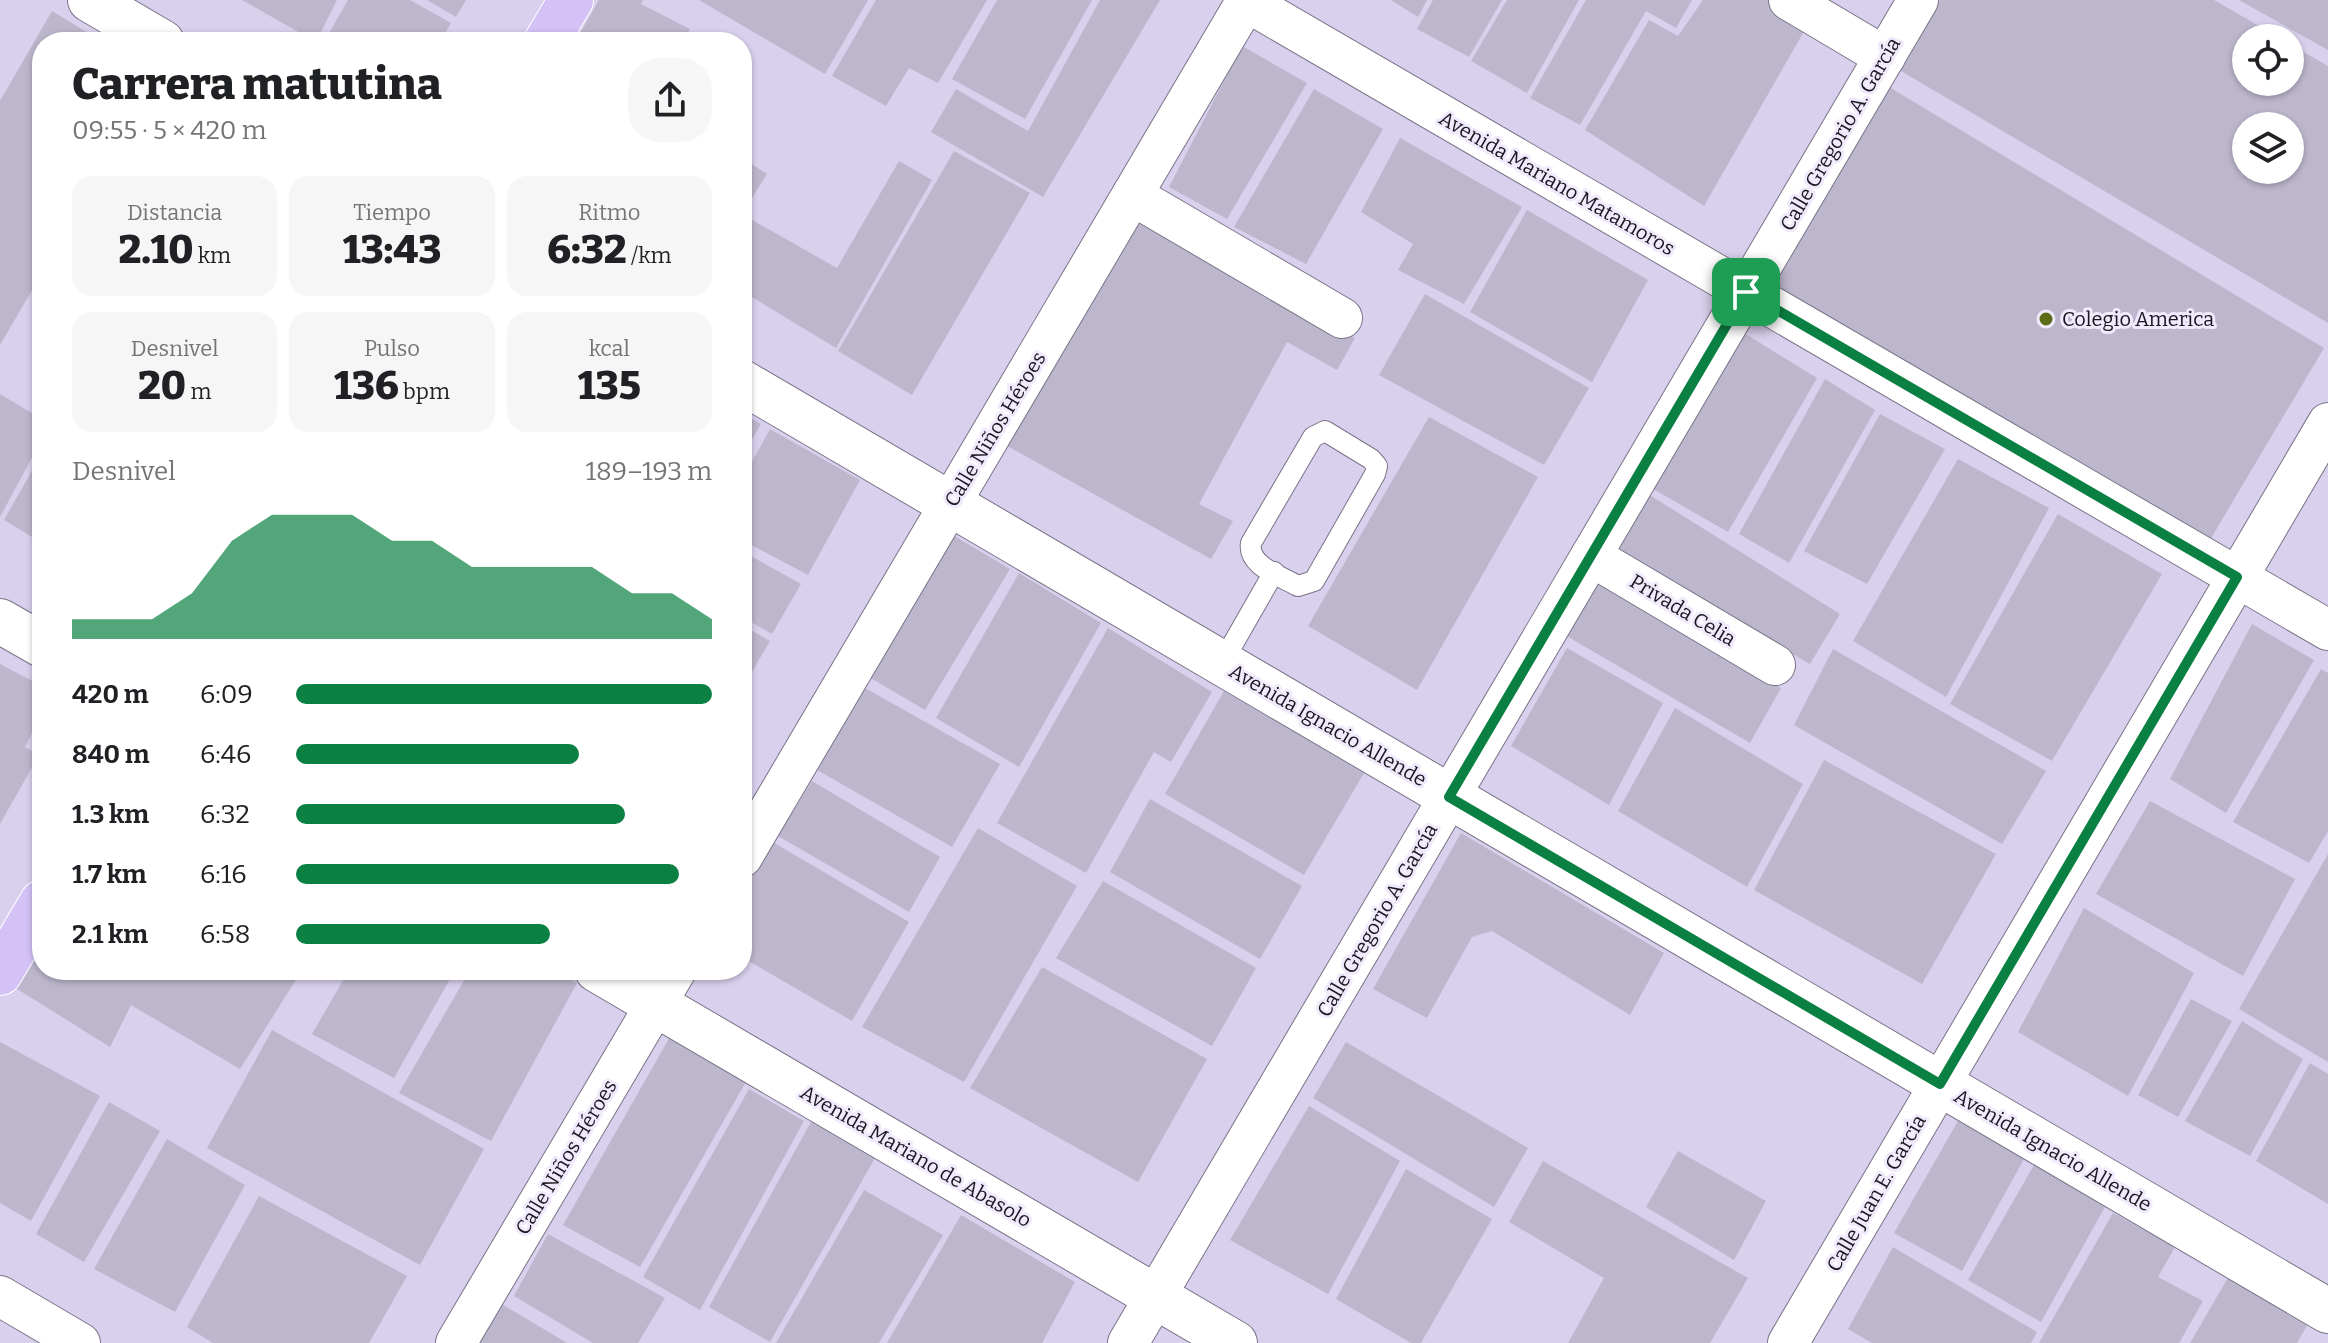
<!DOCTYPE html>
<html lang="es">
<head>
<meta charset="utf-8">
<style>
	body { margin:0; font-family:Bitter,serif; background:#f6f6f6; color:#202124; height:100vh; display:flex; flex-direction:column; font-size:30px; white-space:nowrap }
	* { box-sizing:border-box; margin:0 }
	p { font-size:26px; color:#757577 }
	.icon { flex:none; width:44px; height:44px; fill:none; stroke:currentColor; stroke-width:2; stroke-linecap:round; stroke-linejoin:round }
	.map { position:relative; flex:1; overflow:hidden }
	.panel { position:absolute; left:32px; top:32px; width:720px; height:948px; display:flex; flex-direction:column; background:#fff; border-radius:32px; box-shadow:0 2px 6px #0004 }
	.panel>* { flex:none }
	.tools { position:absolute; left:2232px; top:24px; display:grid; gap:16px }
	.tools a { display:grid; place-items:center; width:72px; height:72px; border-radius:50%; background:#fff; box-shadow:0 2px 6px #0004; font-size:40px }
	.pin { position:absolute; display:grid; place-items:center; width:68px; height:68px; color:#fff; margin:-34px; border-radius:16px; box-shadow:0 4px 12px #0006 }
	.round { display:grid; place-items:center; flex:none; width:84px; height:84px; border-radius:32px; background:#f6f6f6 }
	.summary { display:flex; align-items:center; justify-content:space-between; height:136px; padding:0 40px }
	h1 { font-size:44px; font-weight:800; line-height:60px }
	.figures { display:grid; grid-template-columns:repeat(3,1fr); gap:12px; height:136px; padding:8px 40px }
	.figures div { display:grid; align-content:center; border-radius:20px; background:#f6f6f6; text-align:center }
	.figures b { font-size:40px; font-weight:800 }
	.figures small { font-size:22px; font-weight:400 }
	.figures p { font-size:22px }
	.chart { height:224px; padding:16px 40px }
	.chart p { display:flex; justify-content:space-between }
	.chart svg { width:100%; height:144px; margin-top:8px; fill:#0b8043; opacity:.7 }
	ul { padding:0 40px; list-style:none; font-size:26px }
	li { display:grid; grid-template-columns:128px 96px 1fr; align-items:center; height:60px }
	li i { height:20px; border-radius:10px; background:#0b8043 }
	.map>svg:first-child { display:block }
</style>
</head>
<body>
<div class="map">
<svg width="2328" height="1343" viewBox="0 0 2328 1343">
	<rect width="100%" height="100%" fill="#e3dcf3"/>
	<path fill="#d9d0ed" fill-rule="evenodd" d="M0 0H2328V1343H0ZM2246 38H2290V82H2246ZM42 42H742V970H42ZM2246 126H2290V170H2246Z"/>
	<g fill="#bdb7cd" fill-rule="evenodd">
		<path d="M242 0H337L316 42Z"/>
		<path d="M348 0H410L451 23 440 42H324Z"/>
		<path d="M427 0H466L456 17Z"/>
		<path d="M599 0H643L641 4 690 29 682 42H575Z"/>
		<path d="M699 0H868L825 74Z"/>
		<path d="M876 0H987L938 83 909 68 886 106 832 76Z"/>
		<path d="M997 0H1092L1025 119 952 79Z"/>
		<path d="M1100 0H1160L1043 197 931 132 956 89 1028 131Z"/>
		<path d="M1391 0H1427L1418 17Z"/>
		<path d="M1433 0H1502L1469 57 1417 29Z"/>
		<path d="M1507 0H1579L1527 93 1471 61Z"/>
		<path d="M1586 0H1692L1676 28 1646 11 1580 125 1530 98Z"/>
		<path d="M1703 0H1776L1811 19 1704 206 1585 130 1649 20 1678 36Z"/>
		<path d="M1940 0H2214L2280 38H2246V82H2290V44L2328 66V323L1901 71ZM2246 126H2290V170H2246Z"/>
		<path d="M2239 0H2328V50Z"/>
		<path d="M52 11 103 42H42V273L0 345V101Z"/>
		<path d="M1242 46 1307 83 1227 219 1169 187Z"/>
		<path d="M1889 87 2324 348 2204 550 1768 289Z"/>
		<path d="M1314 89 1383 129 1306 264 1234 227Z"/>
		<path d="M1400 138 1522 207 1464 304 1398 270 1413 244 1361 212Z"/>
		<path d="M954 151 1030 193 912 395 838 351Z"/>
		<path d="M742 158 767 174 742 214Z"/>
		<path d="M899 161 932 180 836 348 742 291V226L747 217 837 268Z"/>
		<path d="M1134 207 1355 338 1337 370 1287 342 1199 504 1233 521 1211 559 1000 442Z"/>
		<path d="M1527 210 1648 280 1592 382 1470 312Z"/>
		<path d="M1425 294 1589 388 1544 465 1379 375Z"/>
		<path d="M1736 328 1817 378 1728 532 1648 486Z"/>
		<path d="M1825 379 1875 410 1789 563 1739 534Z"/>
		<path d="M42 392V410L35 404Z"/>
		<path d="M0 394 42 419V439L0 517Z"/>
		<path d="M742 413 761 424 742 457Z"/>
		<path d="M1880 414 1945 449 1867 584 1804 551Z"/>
		<path d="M1429 417 1538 477 1417 690 1308 626Z"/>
		<path d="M770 429 860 480 808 575 742 540V480Z"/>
		<path d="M42 453V543L4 520Z"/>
		<path d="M1958 459 2049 508 1946 697 1853 641Z"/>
		<path d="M1640 489 1840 614 1810 664 1608 547Z"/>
		<path d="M2058 514 2162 574 2052 761 1950 704Z"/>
		<path d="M946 531 1010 569 925 710 864 674Z"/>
		<path d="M742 551 801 584 772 634 742 617Z"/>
		<path d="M1019 573 1101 623 1019 767 936 718Z"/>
		<path d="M1599 577 1781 688 1750 743 1565 635Z"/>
		<path d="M2252 624 2314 660 2226 813 2170 779Z"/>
		<path d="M742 625 770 641 742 689Z"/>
		<path d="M1108 628 1212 692 1171 762 1154 752 1086 873 997 823Z"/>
		<path d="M1567 648 1663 703 1609 805 1511 746Z"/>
		<path d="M1833 649 2046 771 2002 844 1794 725Z"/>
		<path d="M0 664 42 686V713L25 747 39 755 0 824Z"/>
		<path d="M2321 669 2328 673V831L2309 863 2233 822Z"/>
		<path d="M865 688 1000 764 952 847 817 770Z"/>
		<path d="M1224 691 1364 773 1304 875 1165 794Z"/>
		<path d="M1675 708 1803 784 1747 887 1618 811Z"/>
		<path d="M1824 760 1996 854 1922 984 1754 890Z"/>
		<path d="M812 781 940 857 909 912 778 836Z"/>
		<path d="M1150 799 1302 886 1260 959 1110 872Z"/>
		<path d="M2150 801 2295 879 2243 976 2096 894Z"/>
		<path d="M978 828 1077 886 964 1082 862 1027Z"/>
		<path d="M1461 833 1664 953 1630 1015 1492 931 1472 937 1427 1018 1373 989Z"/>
		<path d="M771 841 909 922 852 1021 742 957V894Z"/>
		<path d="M2328 854V1062L2239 1009Z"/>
		<path d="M1103 881 1256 968 1212 1046 1056 958Z"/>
		<path d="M2084 908 2194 973 2128 1096 2018 1032Z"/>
		<path d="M42 939V970H90L106 979 111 970H302L240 1069 131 1005 110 1047 14 987Z"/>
		<path d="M1042 967 1207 1059 1138 1182 970 1088Z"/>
		<path d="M349 970H455L394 1078 312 1034Z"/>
		<path d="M470 970H553L577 983 491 1141 399 1093Z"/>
		<path d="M2191 999 2232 1021 2178 1117 2138 1095Z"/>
		<path d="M2242 1021 2303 1059 2250 1156 2185 1121Z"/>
		<path d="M272 1030 484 1149 420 1265 207 1148Z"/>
		<path d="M671 1035 747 1080 640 1267 563 1225Z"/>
		<path d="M0 1042 100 1096 31 1221 0 1203Z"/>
		<path d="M1346 1042 1528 1148 1494 1207 1313 1098Z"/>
		<path d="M2310 1063 2328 1074V1204L2256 1161Z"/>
		<path d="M749 1089 804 1121 700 1310 643 1277Z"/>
		<path d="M109 1102 160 1131 84 1262 36 1234Z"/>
		<path d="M1309 1106 1400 1161 1328 1294 1230 1240Z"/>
		<path d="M812 1120 875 1158 770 1342 709 1307Z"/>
		<path d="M1958 1121 2024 1159 1962 1271 1894 1233Z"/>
		<path d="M167 1139 245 1185 175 1312 94 1269Z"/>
		<path d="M1678 1151 1766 1201 1734 1260 1646 1207Z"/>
		<path d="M1543 1161 1748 1278 1710 1343H1568L1604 1278 1509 1222Z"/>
		<path d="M2034 1165 2106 1205 2041 1322 1968 1280Z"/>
		<path d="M1406 1169 1492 1219 1421 1343H1411L1336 1299Z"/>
		<path d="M864 1190 943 1235 879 1343H776Z"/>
		<path d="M259 1196 407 1276 369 1343H213L187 1327Z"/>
		<path d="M2113 1213 2175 1247 2158 1277 2203 1301 2179 1343H2039Z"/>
		<path d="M961 1215 1075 1282 1042 1343H887Z"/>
		<path d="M548 1234 665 1298 638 1343H593L514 1296Z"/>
		<path d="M1893 1247 2037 1332 2031 1343H1872L1848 1329Z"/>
		<path d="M2229 1276 2309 1322 2297 1343H2190Z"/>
		<path d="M500 1303 567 1343H478Z"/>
	</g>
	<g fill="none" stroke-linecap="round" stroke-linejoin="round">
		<defs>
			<g id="service">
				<path d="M1325 431 1371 459 1377 466 1375 474 1314 581 1298 586C1281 576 1247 566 1251 543L1313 437Z"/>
				<path d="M1222 663 1274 572"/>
			</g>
			<g id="minor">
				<path d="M1244 0 2328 630"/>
				<path d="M1789 0 1885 57"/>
				<path d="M1132 195 1342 318"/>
				<path d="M1591 556 1775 665"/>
				<path d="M742 857 1247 0"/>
				<path d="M0 1296 80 1343"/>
				<path d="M456 1343 676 970"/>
				<path d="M1128 1343 1918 0"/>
				<path d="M1788 1343 2328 423"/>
			</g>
			<g id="tertiary">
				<path d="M90 0 162 42"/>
				<path d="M742 382 2328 1311"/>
				<path d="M0 621 42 645"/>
				<path d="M597 970 1235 1343"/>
			</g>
			<g id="primary">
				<path d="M546 42 571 0"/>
				<path d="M0 973 42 902"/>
			</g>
		</defs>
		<use href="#service" stroke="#7a7488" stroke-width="22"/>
		<use href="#minor" stroke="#7a7488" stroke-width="42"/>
		<use href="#tertiary" stroke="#7a7488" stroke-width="46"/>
		<use href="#primary" stroke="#fff" stroke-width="46"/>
		<use href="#service" stroke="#fff" stroke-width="20"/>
		<use href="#minor" stroke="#fff" stroke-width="40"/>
		<use href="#tertiary" stroke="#fff" stroke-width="44"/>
		<use href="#primary" stroke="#d4c2f6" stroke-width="44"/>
	</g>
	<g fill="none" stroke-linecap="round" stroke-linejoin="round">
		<defs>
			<path id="route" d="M1746 292 2237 577 1940 1084 1449 797Z"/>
		</defs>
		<use href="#route" stroke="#fff" stroke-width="16"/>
		<use href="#route" stroke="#0b8043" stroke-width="10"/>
	</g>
	<circle fill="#5d6c16" stroke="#f0eafc" stroke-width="3" cx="2046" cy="319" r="8"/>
	<g text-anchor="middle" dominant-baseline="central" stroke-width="6" stroke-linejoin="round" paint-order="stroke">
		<g font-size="20" fill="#19171e" stroke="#f0eafc">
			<text transform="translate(1840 134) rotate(-60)">Calle Gregorio A. García</text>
			<text transform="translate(1557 183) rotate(30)">Avenida Mariano Matamoros</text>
			<text transform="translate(995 429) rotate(-59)">Calle Niños Héroes</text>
			<text transform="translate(1683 610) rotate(31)">Privada Celia</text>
			<text transform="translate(1328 725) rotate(30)">Avenida Ignacio Allende</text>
			<text transform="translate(1377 920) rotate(-60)">Calle Gregorio A. García</text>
			<text transform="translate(2053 1150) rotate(30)">Avenida Ignacio Allende</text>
			<text transform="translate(916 1156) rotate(30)">Avenida Mariano de Abasolo</text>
			<text transform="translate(566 1157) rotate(-59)">Calle Niños Héroes</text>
			<text transform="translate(1876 1193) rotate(-60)">Calle Juan E. García</text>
		</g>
		<g font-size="20" fill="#19171e" stroke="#f0eafc" text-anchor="start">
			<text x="2062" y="319">Colegio America</text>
		</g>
	</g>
</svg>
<div class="tools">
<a><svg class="icon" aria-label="locate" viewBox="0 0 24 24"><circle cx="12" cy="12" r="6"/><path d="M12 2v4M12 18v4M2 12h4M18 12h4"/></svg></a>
<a><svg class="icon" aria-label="layers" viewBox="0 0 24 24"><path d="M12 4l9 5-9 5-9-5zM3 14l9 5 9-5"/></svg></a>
</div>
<div class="pin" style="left:1746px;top:292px;background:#1e9e55"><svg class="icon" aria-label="arrive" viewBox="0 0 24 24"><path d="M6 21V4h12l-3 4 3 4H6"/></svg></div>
<section class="panel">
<div class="summary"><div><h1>Carrera matutina</h1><p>09:55 · 5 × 420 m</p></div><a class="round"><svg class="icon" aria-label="share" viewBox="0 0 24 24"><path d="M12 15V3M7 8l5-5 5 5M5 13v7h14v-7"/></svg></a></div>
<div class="figures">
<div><p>Distancia</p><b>2.10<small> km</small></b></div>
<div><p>Tiempo</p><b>13:43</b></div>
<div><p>Ritmo</p><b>6:32<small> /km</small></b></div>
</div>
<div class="figures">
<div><p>Desnivel</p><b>20<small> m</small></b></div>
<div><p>Pulso</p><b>136<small> bpm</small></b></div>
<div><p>kcal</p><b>135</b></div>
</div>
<div class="chart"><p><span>Desnivel</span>189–193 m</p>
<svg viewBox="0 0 160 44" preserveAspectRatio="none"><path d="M0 44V38L10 38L20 38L30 30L40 14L50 6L60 6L70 6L80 14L90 14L100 22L110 22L120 22L130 22L140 30L150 30L160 38V44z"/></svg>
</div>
<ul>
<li><b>420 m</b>6:09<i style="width:100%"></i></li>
<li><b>840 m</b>6:46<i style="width:68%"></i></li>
<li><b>1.3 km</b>6:32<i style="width:79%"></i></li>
<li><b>1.7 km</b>6:16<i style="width:92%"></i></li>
<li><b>2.1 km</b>6:58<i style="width:61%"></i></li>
</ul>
</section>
</div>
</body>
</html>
